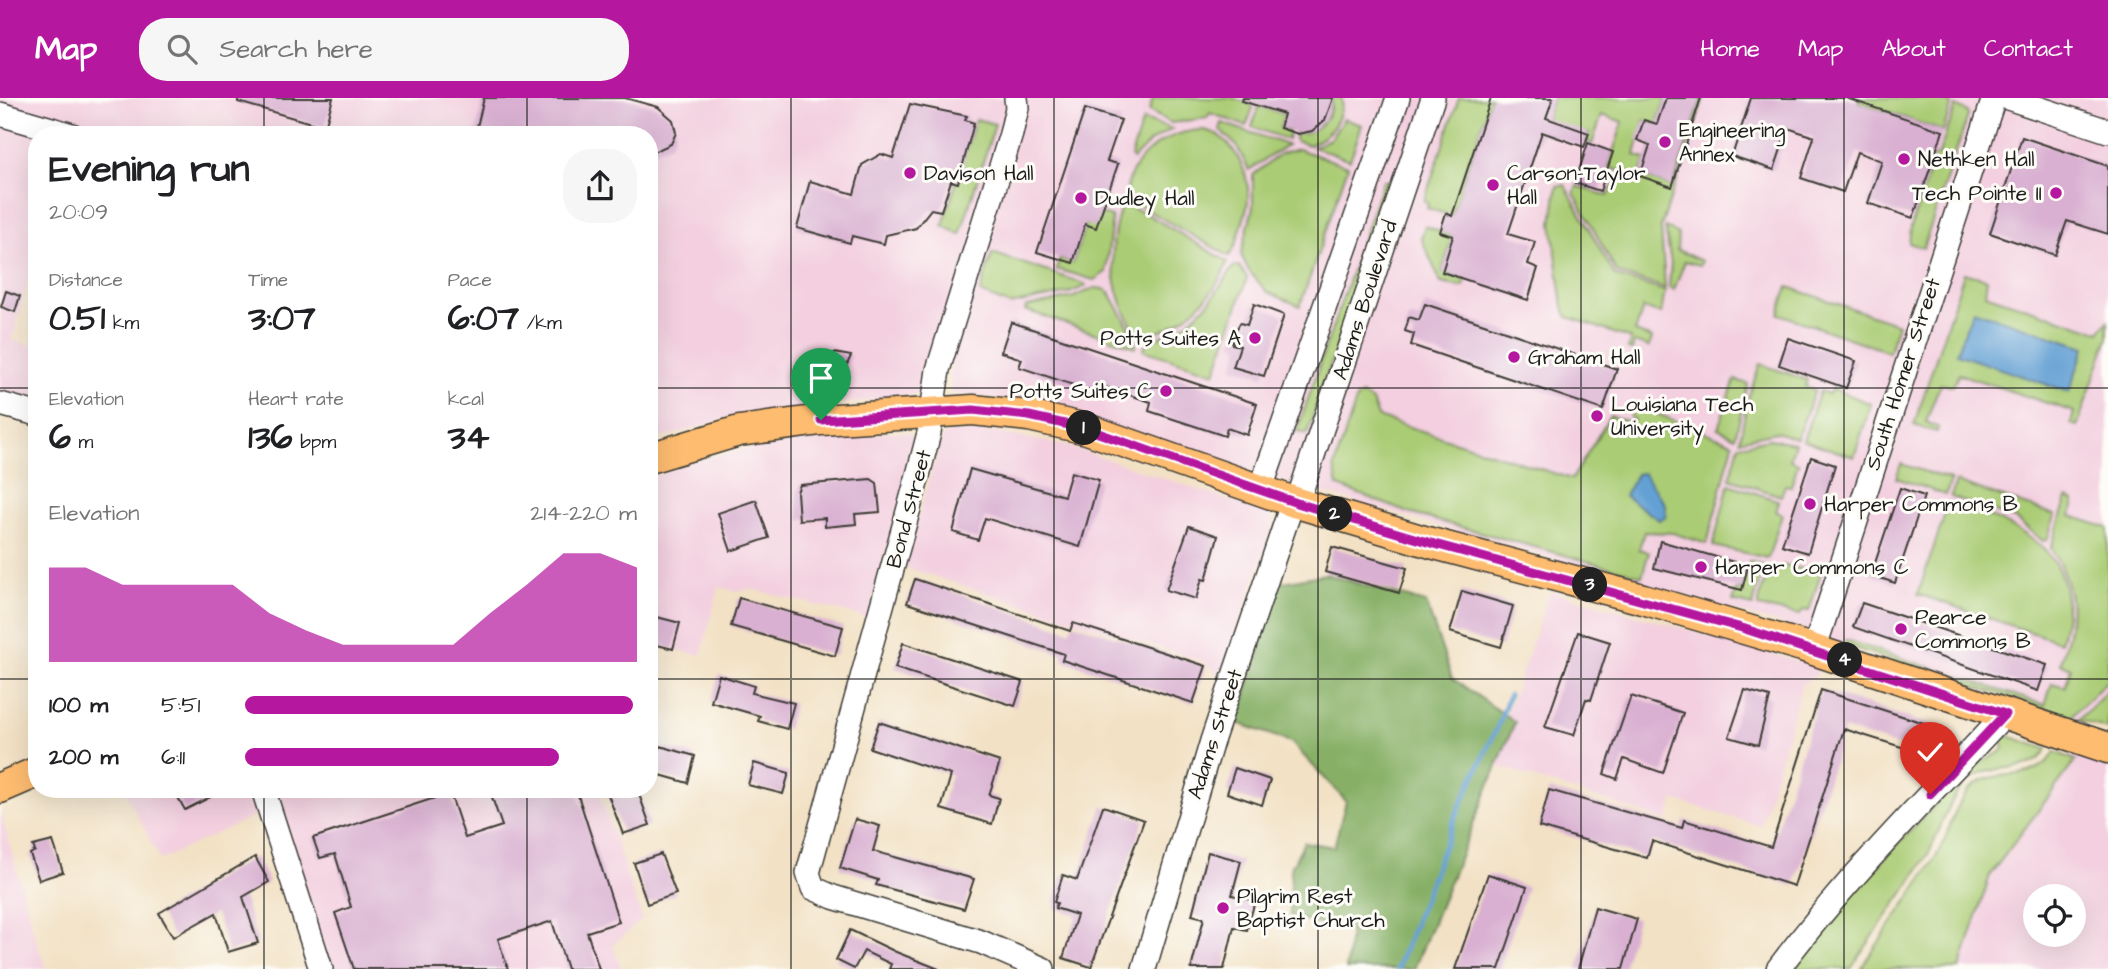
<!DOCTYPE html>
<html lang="en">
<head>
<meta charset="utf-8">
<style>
	body { margin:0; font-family:"Architects Daughter",sans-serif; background:#f6f6f6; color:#202124; height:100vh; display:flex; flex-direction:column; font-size:26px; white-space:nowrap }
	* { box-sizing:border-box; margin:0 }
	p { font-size:23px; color:#757577 }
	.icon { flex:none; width:38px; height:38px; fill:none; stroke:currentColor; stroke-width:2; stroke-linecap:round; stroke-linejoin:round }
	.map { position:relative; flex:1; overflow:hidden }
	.details { position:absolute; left:28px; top:28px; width:630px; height:672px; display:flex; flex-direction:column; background:#fff; border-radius:28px; box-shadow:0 7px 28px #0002 }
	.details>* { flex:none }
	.buttons { position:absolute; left:2023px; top:786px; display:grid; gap:14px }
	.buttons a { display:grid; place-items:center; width:63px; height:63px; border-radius:50%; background:#fff; box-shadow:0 7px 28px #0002; font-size:35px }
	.pin { position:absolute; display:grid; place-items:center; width:60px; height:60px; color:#fff; margin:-72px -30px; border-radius:50% 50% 50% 0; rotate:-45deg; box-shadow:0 0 7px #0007 }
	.pin .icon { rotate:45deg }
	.km { position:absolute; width:35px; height:35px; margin:-18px; border-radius:50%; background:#222; color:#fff; font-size:19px; line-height:35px; text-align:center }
	.round { display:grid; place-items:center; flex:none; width:74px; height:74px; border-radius:28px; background:#f6f6f6 }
	.overview { display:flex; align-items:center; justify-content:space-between; height:119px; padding:0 21px }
	h1 { font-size:38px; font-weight:700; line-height:52px }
	.metrics { display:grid; grid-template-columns:repeat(3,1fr); gap:10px; height:119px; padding:7px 21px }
	.metrics div { display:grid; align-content:center }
	.metrics b { font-size:35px; font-weight:700 }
	.metrics small { font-size:19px; font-weight:400 }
	.metrics p { font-size:19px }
	.chart { height:196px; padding:14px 21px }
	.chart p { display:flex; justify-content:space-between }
	.chart svg { width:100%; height:126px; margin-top:7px; fill:#b5179e; opacity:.7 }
	ul { padding:0 21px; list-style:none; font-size:23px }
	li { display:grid; grid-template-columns:112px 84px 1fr; align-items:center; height:52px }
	li i { height:18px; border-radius:9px; background:#b5179e }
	header { display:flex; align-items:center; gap:42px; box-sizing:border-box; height:98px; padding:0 35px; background:#b5179e; color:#fff }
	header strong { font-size:33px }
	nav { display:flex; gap:38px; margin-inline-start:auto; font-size:24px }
	.search { width:490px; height:63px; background:#f6f6f6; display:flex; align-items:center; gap:18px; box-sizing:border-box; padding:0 24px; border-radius:28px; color:#757577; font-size:26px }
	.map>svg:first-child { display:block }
</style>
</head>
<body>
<header>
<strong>Map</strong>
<div class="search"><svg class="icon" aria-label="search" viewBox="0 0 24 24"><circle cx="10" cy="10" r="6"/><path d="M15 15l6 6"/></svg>Search here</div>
<nav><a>Home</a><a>Map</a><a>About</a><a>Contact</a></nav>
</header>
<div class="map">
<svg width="2108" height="871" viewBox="0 0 2108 871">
	<rect width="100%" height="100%" fill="#fdfcf7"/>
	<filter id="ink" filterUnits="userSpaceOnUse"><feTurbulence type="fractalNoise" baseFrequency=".0143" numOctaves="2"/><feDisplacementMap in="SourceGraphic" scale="14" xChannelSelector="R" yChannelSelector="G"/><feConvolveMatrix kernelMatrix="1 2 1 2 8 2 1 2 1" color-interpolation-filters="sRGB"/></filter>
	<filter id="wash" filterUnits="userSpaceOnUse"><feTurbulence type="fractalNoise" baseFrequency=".00686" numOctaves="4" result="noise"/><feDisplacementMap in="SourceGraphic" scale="28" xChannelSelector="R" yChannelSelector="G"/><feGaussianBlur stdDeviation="1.57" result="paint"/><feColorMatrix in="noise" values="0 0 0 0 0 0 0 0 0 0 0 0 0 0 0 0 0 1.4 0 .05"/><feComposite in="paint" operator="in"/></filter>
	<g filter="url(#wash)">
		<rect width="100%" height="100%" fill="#f2e1c4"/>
		<g fill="#f3cfdf" fill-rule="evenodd">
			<path d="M0 0H2108V622L2101 629 1801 532 1244 372 1036 306 952 295 950 278 953 265 933 260 923 292 913 297 731 319 649 344V37H99L70 28 37 37V151L12 242 37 249V309L0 300Z"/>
			<path d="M948 332 999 335 1068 348 1267 415 1272 422 1271 434 1221 579 1205 564 904 469 940 344Z"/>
			<path d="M890 334 910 335 916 343 868 520 751 491 737 493 719 489 701 557 649 547V380L690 364 761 348Z"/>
			<path d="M1550 493 1819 569 1816 578 1802 586 1761 728 1674 702 1667 723 1490 666Z"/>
			<path d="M2070 655 2108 667V871H1913ZM2035 798H2074V836H2035Z"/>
			<path d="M124 691H598L642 821 613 847 621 871H332L262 714 160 762Z"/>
			<path d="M0 712 36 842 46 871H0Z"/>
		</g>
		<g fill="#aacc74" stroke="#637448" stroke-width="2">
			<path d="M1153 0H1233L1251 6 1253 10 1246 28 1210 15 1207 20 1171 25 1149 13Z"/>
			<path d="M1332 0H1342C1342 23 1330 38 1309 47L1295 43V35C1316 37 1332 20 1332 0Z"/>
			<path d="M1459 0H1491L1452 118 1427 110 1428 105 1424 103Z"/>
			<path d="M1553 0H1666L1657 26 1644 22 1635 57 1646 61 1640 78 1672 89 1701 0H1704L1661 129 1665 190 1617 175 1574 95 1577 88 1608 98 1620 73 1608 69 1623 24 1602 17 1592 46 1586 44 1589 35 1553 38 1542 34Z"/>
			<path d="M1859 0H1934L1952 6 1943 33 1858 4Z"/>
			<path d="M1259 8 1284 16 1280 30 1289 33 1288 42 1252 29Z"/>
			<path d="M1956 8 1967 14 1968 18 1923 150 1909 145 1911 129 1934 58H1938Z"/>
			<path d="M976 21 995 26 960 137 943 127Z"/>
			<path d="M1344 21 1362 27 1350 62 1313 49 1330 41Z"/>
			<path d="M1143 22 1172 31 1150 44 1133 61 1131 58Z"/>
			<path d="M1222 25 1287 47 1249 72 1237 48 1220 32Z"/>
			<path d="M1204 32C1232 37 1250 74 1248 101 1248 112 1243 122 1240 133 1237 142 1236 151 1229 158L1126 100C1127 60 1167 32 1204 32Z"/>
			<path d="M1298 51 1348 68 1300 208 1267 194 1249 173 1241 157 1253 109V77L1280 56Z"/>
			<path d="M1383 82 1390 85 1391 90 1307 336 1297 333Z"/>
			<path d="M1565 87 1615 178 1665 193 1661 216 1643 210 1635 234 1652 240 1649 249 1634 244 1632 252 1628 251 1631 241 1568 219 1563 209 1552 125 1557 88Z"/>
			<path d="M1122 106 1145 115 1228 164C1215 198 1183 228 1147 237L1134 232C1112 192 1106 150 1122 106Z"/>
			<path d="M1101 116 1112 119 1106 174 1094 182 1056 171 1060 161 1073 165 1085 126Z"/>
			<path d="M1425 128 1453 138 1442 174 1465 182 1463 189 1441 185 1421 140Z"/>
			<path d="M1665 129 1678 136 1677 152 1702 163 1700 167 1685 163 1674 192 1669 190 1671 165Z"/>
			<path d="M992 155 1085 186 1086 188 1069 195 1010 207 980 195Z"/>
			<path d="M1239 168 1247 180 1215 275 1143 252C1148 240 1164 238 1175 232 1202 217 1217 195 1233 169Z"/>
			<path d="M1964 175 1987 181 1985 196 2100 234 2108 223V240L2077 329 2071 326 2074 314 1959 276 1953 288 1940 286 1926 324 1938 329 1937 334 1914 327Z"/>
			<path d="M1788 189 1898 226 1889 254 1779 216Z"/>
			<path d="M1094 190 1104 191 1110 195 1135 240 1136 249 1025 212 1026 209 1074 199Z"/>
			<path d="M1760 266 1807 282 1805 288 1815 292 1797 340 1775 334 1740 342 1747 304Z"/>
			<path d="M1735 282 1748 286 1735 339 1718 330Z"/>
			<path d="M1832 290 1871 306 1854 359 1803 342 1820 293 1829 296Z"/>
			<path d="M1362 297 1372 303 1378 319 1572 381 1610 318 1633 325 1634 321 1630 320 1634 307 1733 345 1707 446 1673 435 1644 434 1639 451 1649 454 1642 478 1409 415 1338 388 1334 369 1357 300Z"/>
			<path d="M1769 341 1795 345 1790 362 1798 365 1791 388 1785 387 1781 398 1730 381 1739 347Z"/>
			<path d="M1901 366 1951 382 1946 397 1896 380Z"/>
			<path d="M1956 384 2055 417 2047 442 2043 443 2015 421 1951 399Z"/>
			<path d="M1729 386 1779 403 1776 414 1782 416 1768 460 1713 448Z"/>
			<path d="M2067 400 2074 403 2071 418 2108 430V582L2071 619 1845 547 1846 542 2045 607 2052 585 2065 589 2071 570 2060 565C2075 519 2076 493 2051 450Z"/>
			<path d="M1949 404C2018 427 2088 454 2060 544L1918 496Z"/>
			<path d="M1749 463 1767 469 1760 481 1753 508 1733 503 1736 493 1742 491Z"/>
			<path d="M1785 467 1821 475 1809 513 1803 512 1800 517 1758 509C1762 490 1764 472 1785 467Z"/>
			<path d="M2108 593V631L2078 622Z"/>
			<path d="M2008 638 2047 651C2031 681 1991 659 1963 688 1945 707 1940 737 1926 760 1903 798 1875 833 1851 871H1790L1823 827 1970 669 2001 654 2004 650 2002 641Z"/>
			<path d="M2055 654 2076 662 1990 777 1960 871H1861C1885 833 1913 797 1936 759 1950 737 1952 709 1970 691 1996 666 2031 690 2055 654Z"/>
		</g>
		<path fill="#87b066" stroke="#526641" stroke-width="2" d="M1325 476 1426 505 1452 580 1515 624 1414 871H1346L1350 834 1290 818 1291 770 1304 744 1334 749 1346 703 1291 644 1238 625 1278 485Z"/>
		<g fill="#64a0d4" stroke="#405e78" stroke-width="2">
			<path d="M1973 212 2085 249 2069 294 1956 256Z"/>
			<path d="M1643 375 1665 406 1666 418 1659 422 1625 398 1636 376Z"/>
		</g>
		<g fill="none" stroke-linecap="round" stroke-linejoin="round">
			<path stroke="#64a0d4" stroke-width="5" d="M1397 871 1455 719 1498 628 1509 597"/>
		</g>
		<g id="blocks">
			<g fill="#d9b0d1">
				<path d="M238 0H333L325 29 238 4Z"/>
				<path d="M484 0H625L658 9 673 22 676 35 671 46 649 56V37H475Z"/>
				<path d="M1243 0H1333L1325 22 1312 33 1298 36 1280 30 1284 16 1242 3Z"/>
				<path d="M1491 0H1553L1546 20 1589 35 1584 49 1542 34 1508 136 1535 144 1528 166 1538 170 1528 202 1442 174 1453 138 1440 134 1446 115 1452 118Z"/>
				<path d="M1666 0H1701L1672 89 1640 78 1650 47 1637 42 1644 22 1657 26Z"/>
				<path d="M1751 0H1846L1943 33 1913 120 1868 105 1882 63 1857 54 1843 94 1801 80 1814 39 1788 30 1774 72 1732 58Z"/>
				<path d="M910 6 967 18 965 22 974 25 958 85 951 83 941 113 931 111 916 130 886 137 884 146 852 138 850 145 797 130 810 83 854 96 862 67 881 56 893 60Z"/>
				<path d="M1085 11 1121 22 1107 63 1118 66 1096 130 1085 126 1073 165 1037 154Z"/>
				<path d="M2022 39 2108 68V136L2067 123 2055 157 1990 135Z"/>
				<path d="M1588 45 1613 54 1600 93 1575 85Z"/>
				<path d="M6 193 20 198 15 214 1 209Z"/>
				<path d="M1254 206 1284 217 1264 278 1233 269 1240 248 1232 246 1235 234 1240 225 1247 227Z"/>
				<path d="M1425 206 1617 271 1603 312 1411 247 1414 236 1405 233 1409 219 1419 222Z"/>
				<path d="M1011 224 1257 306 1247 337 1227 330 1225 338 1149 313 1151 304 1096 286 1094 294 1019 269 1022 261 1001 254Z"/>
				<path d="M1788 240 1856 263 1846 290 1779 267Z"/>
				<path d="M834 255 851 258 843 275 834 273 831 278 810 275 816 256 827 259Z"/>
				<path d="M1811 359 1835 367 1808 455 1782 447Z"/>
				<path d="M970 371 1064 398 1071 374 1099 382 1080 449 985 420 978 442 953 434Z"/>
				<path d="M871 381 877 385 880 414 855 416 856 426 825 429V420L799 422 797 394 800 387Z"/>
				<path d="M1900 390 1924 398 1895 485 1871 477Z"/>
				<path d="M756 402 769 440 731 453 718 415Z"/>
				<path d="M1189 428 1218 438 1206 482 1202 481 1196 501 1166 492Z"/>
				<path d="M1660 443 1748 468 1742 492 1654 470Z"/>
				<path d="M1332 449 1407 470 1399 495 1325 474Z"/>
				<path d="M915 481 1070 533 1073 525 1206 568 1193 605 1062 562 1064 556 907 505Z"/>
				<path d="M1462 493 1513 508 1501 549 1450 534Z"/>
				<path d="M739 500 843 529 835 558 731 528Z"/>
				<path d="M1862 505 2047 567 2038 593 1853 529Z"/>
				<path d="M649 517 680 525 673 551 649 545Z"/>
				<path d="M1578 534 1610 544 1591 602 1586 601 1574 637 1545 629Z"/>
				<path d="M903 545 1023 584 1015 608 895 570Z"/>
				<path d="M719 577 754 588 752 595 794 605 787 631 758 623 760 618 711 604Z"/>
				<path d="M1745 592 1770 599 1758 647 1729 639Z"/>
				<path d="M1821 592 1936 629 1927 657 1844 631 1794 788 1652 743 1647 760 1539 729 1549 692 1682 730 1684 722 1771 749Z"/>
				<path d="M1631 598 1683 615 1663 675 1624 661 1617 681 1604 676Z"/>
				<path d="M879 624 1000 664 989 697 999 700 992 726 941 711 951 677 870 650Z"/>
				<path d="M660 648 695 658 688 685 653 675Z"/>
				<path d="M754 665 789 675 783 696 748 687Z"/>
				<path d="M1235 670 1270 682 1262 707 1227 695Z"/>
				<path d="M173 691H226L185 712Z"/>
				<path d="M489 691H576L619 824 587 834 599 871H567L552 823 498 841 508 871H354L335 815 351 809 335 756 320 760 313 740 450 695 465 740 502 728Z"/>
				<path d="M616 691H637L650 727 623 736 607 694Z"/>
				<path d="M1103 708 1144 722 1091 869 1063 860 1077 817 1055 810 1057 805 1054 804 1063 777 1077 782Z"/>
				<path d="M855 721 880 728 873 753 974 781 964 811 876 787 878 782 840 770Z"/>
				<path d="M53 743 63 774 39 782 30 756 35 753 33 748Z"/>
				<path d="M1208 754 1241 763 1232 797 1255 803 1247 832 1234 829 1224 871H1191L1204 820 1192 817Z"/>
				<path d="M661 756 676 796 647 806 634 765Z"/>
				<path d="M255 759 269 784 243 799 258 845 228 854 216 815 173 839 159 815Z"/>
				<path d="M1488 776 1527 789 1507 848 1499 871H1455Z"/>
				<path d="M1595 809 1637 821 1623 871H1578Z"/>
				<path d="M850 832 896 854 939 871H889L891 866 864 853 854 871 836 862Z"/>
			</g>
		</g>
	</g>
	<g filter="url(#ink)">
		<use href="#blocks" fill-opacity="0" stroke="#3c3a35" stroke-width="2"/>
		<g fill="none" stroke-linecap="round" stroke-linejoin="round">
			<defs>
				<g id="minor">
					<path d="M1016 0 1017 10 1011 36 938 272 929 335 917 381 808 775 813 790 833 799 981 844 1043 871"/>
					<path d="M2008 0 2108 33"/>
					<path d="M0 16 72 37"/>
					<path d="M0 306 37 316"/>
					<path d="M1260 393 1398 0"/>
					<path d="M1297 405 1433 0"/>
					<path d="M1814 552 1994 0"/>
					<path d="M263 691 321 871"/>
					<path d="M1144 871 1212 643 1293 403"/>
					<path d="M1778 871C1847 779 1927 700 2005 616"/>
				</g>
				<g id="major">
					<path d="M649 360 739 333 821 322 973 312 1029 318 1087 331 1297 405 1431 445 1643 501 1802 548 2108 650"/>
					<path d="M0 690 37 674"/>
				</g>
			</defs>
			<use href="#minor" stroke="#3c3a35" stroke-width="26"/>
			<use href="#major" stroke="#3c3a35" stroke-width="33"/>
			<use href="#minor" stroke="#fff" stroke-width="23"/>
			<use href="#major" stroke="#fdbc70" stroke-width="30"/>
		</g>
	</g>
	<g fill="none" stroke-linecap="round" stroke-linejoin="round" filter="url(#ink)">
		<defs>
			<path id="route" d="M821 322 973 312 1029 318 1087 331 1297 405 1431 445 1742 530 2005 616 1930 696"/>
		</defs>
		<use href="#route" stroke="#fff" stroke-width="14"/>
		<use href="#route" stroke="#b5179e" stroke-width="9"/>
	</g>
	<path fill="none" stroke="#1c1c1c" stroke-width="2" stroke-opacity="0.55" d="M264 0V37M527 0V37M791 0V871M1054 0V871M1318 0V871M1581 0V871M1844 0V871M0 290H37M649 290H2108M0 581H37M649 581H2108M264 691V871M527 691V871"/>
	<g fill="#b5179e" stroke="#fdfcf7" stroke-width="2.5">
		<circle cx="1665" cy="44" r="7"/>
		<circle cx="1904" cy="61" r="7"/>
		<circle cx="910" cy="75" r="7"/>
		<circle cx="1493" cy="87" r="7"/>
		<circle cx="2056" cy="95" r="7"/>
		<circle cx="1081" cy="100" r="7"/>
		<circle cx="1255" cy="240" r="7"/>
		<circle cx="1514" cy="259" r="7"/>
		<circle cx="1166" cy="293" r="7"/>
		<circle cx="1597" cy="318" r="7"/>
		<circle cx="1810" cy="406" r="7"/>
		<circle cx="1701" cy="469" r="7"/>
		<circle cx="1901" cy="531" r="7"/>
		<circle cx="1223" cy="810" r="7"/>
	</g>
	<g text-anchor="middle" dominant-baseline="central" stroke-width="6" stroke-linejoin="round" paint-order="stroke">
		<g font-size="21" fill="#1c1c1c" stroke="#fdfcf7" text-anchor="start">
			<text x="1679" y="32">Engineering<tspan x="1679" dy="24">Annex</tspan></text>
			<text x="1918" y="61">Nethken Hall</text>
			<text x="924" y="75">Davison Hall</text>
			<text x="1507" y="75">Carson-Taylor<tspan x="1507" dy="24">Hall</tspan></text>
			<text x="2042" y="95" text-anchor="end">Tech Pointe II</text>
			<text x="1095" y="100">Dudley Hall</text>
			<text x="1241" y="240" text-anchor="end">Potts Suites A</text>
			<text x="1528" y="259">Graham Hall</text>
			<text x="1152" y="293" text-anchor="end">Potts Suites C</text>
			<text x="1611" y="306">Louisiana Tech<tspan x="1611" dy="24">University</tspan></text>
			<text x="1824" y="406">Harper Commons B</text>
			<text x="1715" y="469">Harper Commons C</text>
			<text x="1915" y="519">Pearce<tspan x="1915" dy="24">Commons B</tspan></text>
			<text x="1237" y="798">Pilgrim Rest<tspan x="1237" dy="24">Baptist Church</tspan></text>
		</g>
		<g font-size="21" fill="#1c1c1c" stroke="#fdfcf7">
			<text transform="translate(1365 202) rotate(-72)">Adams Boulevard</text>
			<text transform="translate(1903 276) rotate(-72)">South Homer Street</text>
			<text transform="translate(909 411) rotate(-75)">Bond Street</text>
			<text transform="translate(1215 636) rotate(-72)">Adams Street</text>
		</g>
	</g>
</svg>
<div class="buttons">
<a><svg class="icon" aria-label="locate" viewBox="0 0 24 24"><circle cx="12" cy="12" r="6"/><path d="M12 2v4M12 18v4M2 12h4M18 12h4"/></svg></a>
</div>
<div class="pin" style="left:821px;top:322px;background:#1e9e55"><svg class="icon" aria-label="arrive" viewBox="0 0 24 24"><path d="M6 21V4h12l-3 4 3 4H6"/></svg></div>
<div class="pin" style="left:1930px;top:696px;background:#d93025"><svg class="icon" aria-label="check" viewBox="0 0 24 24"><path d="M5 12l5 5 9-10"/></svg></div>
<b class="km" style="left:1084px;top:330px">1</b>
<b class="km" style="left:1335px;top:416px">2</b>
<b class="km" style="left:1590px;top:487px">3</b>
<b class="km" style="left:1845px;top:562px">4</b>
<section class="details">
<div class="overview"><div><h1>Evening run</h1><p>20:09</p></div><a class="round"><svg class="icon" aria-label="share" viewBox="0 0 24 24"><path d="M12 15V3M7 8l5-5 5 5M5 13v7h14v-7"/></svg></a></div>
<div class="metrics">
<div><p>Distance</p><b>0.51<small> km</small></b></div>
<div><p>Time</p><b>3:07</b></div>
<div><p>Pace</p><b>6:07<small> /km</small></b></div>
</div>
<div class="metrics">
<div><p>Elevation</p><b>6<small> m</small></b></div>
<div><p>Heart rate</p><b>136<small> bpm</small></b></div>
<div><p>kcal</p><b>34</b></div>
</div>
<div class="chart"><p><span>Elevation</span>214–220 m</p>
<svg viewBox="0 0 160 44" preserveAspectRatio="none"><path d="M0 44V11L10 11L20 17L30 17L40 17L50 17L60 27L70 33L80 38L90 38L100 38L110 38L120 27L130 17L140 6L150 6L160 11V44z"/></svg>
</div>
<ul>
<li><b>100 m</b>5:51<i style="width:99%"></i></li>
<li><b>200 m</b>6:11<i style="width:80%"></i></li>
</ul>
</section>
</div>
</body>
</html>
